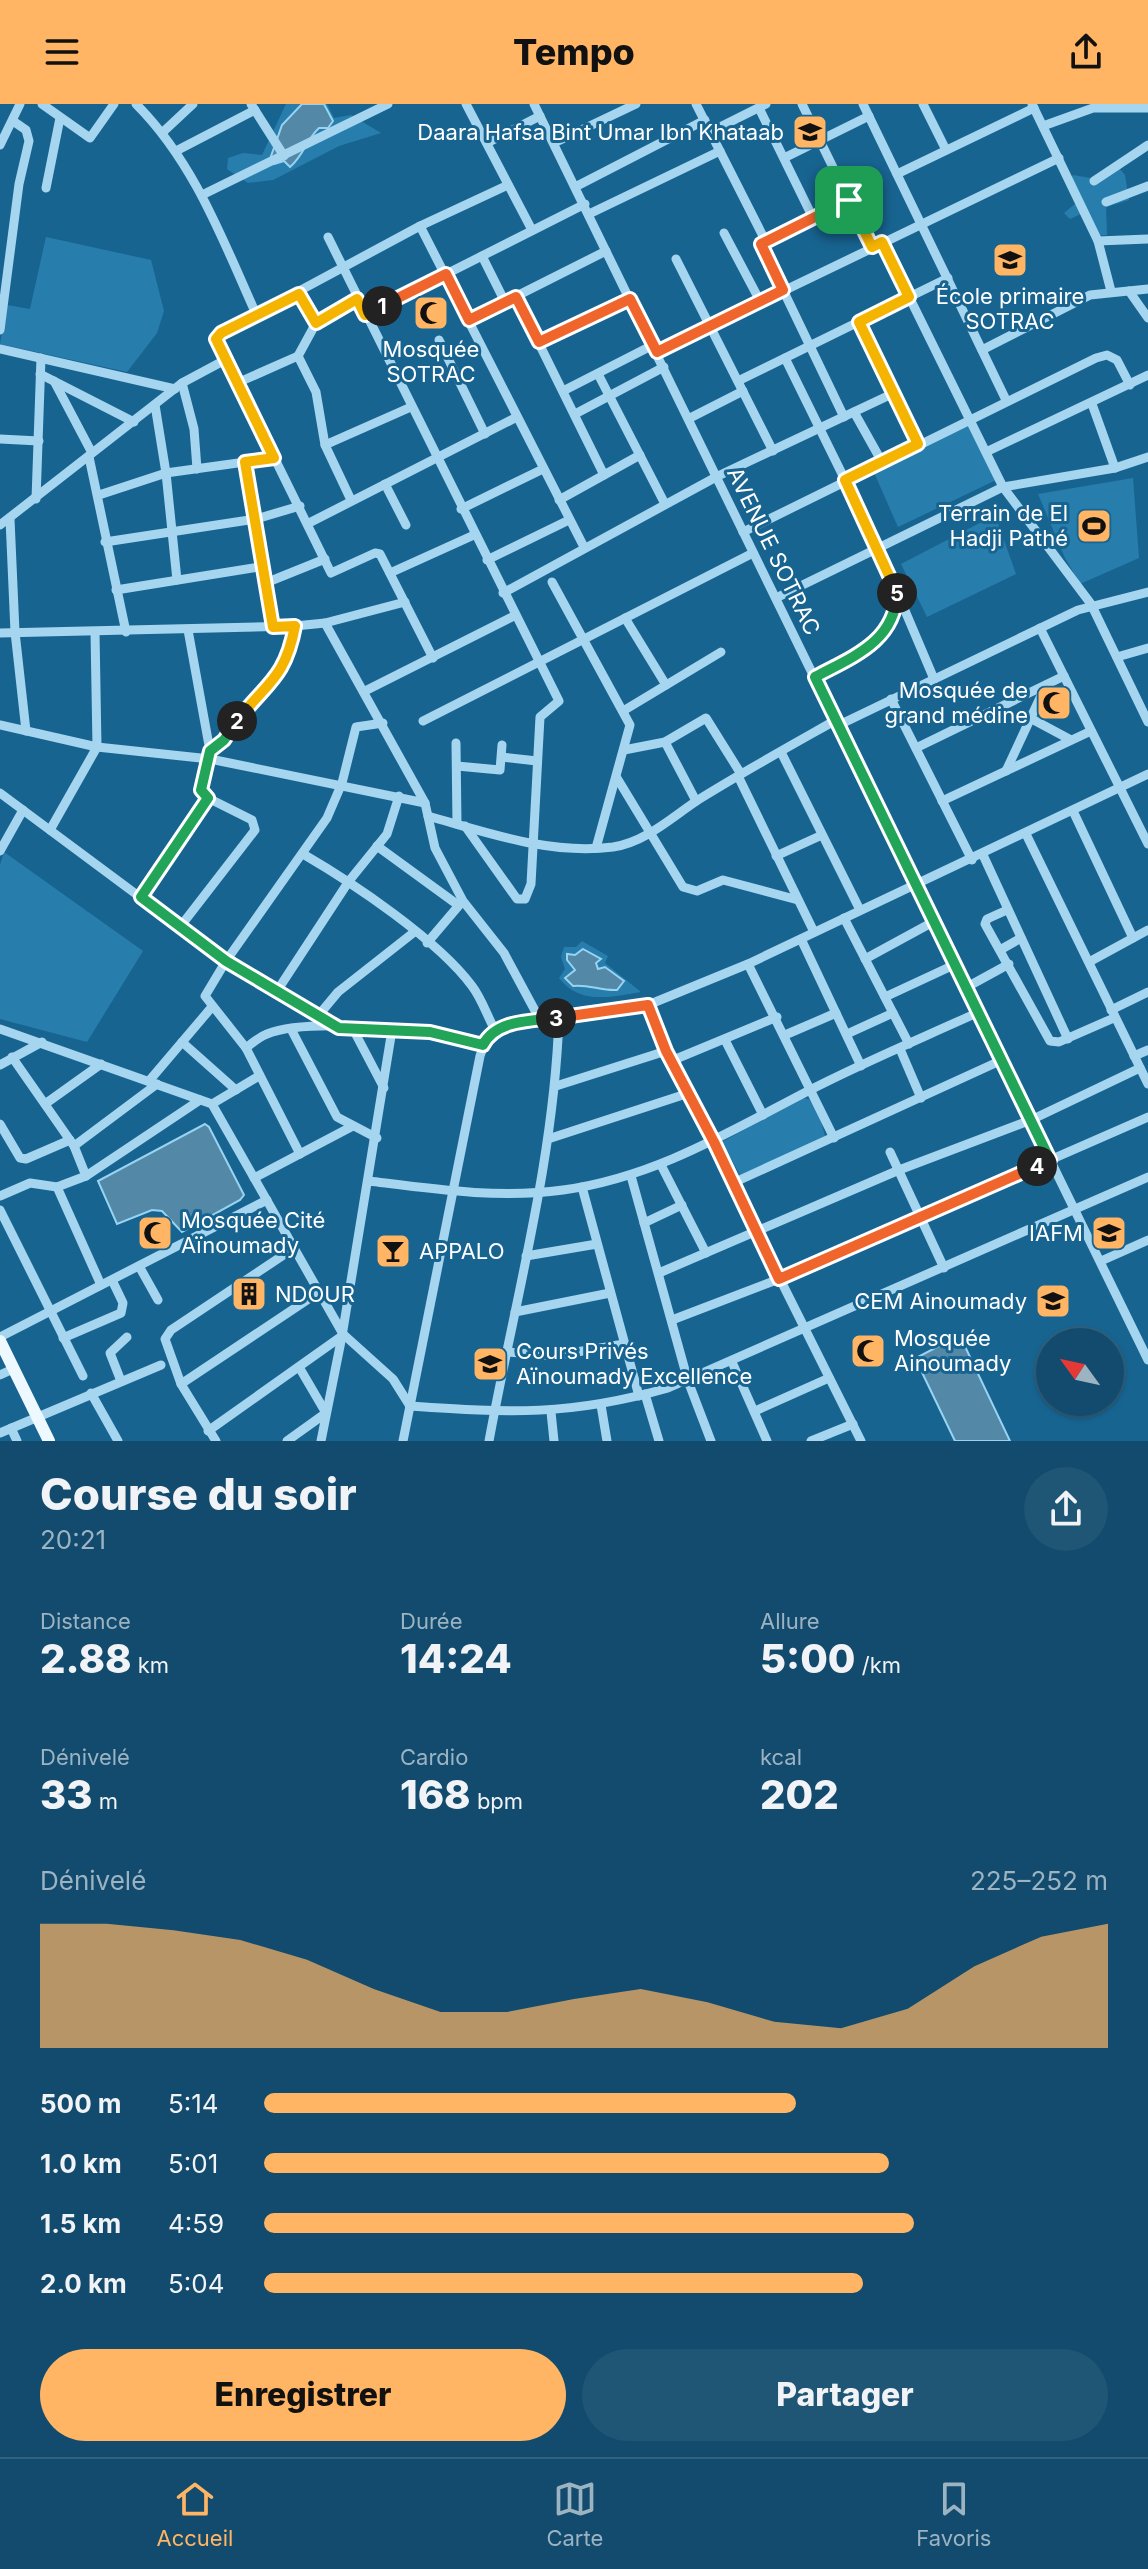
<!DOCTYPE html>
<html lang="fr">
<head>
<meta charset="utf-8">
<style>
	body { margin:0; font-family:Inter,sans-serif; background:#1f5575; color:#f1f3f6; height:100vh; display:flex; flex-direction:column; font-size:30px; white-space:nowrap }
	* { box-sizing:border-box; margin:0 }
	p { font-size:26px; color:#9cb3c2 }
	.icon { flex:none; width:44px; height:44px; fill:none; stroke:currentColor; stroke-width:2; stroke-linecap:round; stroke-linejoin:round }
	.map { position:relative; height:1337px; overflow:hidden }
	.drawer { display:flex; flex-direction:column; background:#124b6d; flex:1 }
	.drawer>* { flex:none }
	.needle { width:52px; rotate:303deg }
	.tools { position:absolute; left:1036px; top:1224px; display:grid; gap:16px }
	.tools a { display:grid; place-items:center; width:88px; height:88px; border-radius:50%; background:#124b6d; box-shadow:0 2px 6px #0004,0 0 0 2px #316380; font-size:40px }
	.pin { position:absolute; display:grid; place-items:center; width:68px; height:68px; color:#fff; margin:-34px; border-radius:16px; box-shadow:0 4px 12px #0006 }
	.km { position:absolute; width:40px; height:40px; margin:-20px; border-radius:50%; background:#222; color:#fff; font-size:22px; line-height:40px; text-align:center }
	.round { display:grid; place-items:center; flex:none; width:84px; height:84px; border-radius:42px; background:#1f5575 }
	.summary { display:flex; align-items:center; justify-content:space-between; height:136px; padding:0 40px }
	h1 { font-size:44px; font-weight:800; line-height:60px }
	.figures { display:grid; grid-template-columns:repeat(3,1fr); gap:12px; height:136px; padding:8px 40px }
	.figures div { display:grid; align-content:center }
	.figures b { font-size:40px; font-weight:800 }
	.figures small { font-size:22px; font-weight:400 }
	.figures p { font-size:22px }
	.chart { height:224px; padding:16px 40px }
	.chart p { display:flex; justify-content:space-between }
	.chart svg { width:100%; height:144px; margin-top:8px; fill:#ffb564; opacity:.7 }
	.button { display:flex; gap:16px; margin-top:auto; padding:16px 40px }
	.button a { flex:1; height:92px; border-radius:48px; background:#ffb564; color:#111; font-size:32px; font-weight:800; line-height:92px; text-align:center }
	.button a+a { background:#1f5575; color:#f1f3f6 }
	ul { padding:0 40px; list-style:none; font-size:26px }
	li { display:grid; grid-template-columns:128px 96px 1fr; align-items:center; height:60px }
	li i { height:20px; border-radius:10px; background:#ffb564 }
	header { display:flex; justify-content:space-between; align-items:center; height:104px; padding:0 40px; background:#ffb564; color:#111; font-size:36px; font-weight:800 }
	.dock { display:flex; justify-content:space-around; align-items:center; height:112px; border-top:2px solid #316380; background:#124b6d; font-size:22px; color:#9cb3c2 }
	.dock a { display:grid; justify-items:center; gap:4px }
	.dock .selected { color:#ffb564 }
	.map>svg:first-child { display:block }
</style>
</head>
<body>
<header><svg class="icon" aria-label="menu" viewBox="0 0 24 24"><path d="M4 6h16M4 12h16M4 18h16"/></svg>Tempo<svg class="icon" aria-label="share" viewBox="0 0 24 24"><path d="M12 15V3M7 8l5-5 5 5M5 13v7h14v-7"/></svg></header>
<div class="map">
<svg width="1148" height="1337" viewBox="0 0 1148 1337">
	<rect width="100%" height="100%" fill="#186491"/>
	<g fill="#277ead">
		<path d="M286 0H327L334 14 351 11 381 29 339 42 273 76 248 79 227 65 228 54 243 49 262 51Z"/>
		<path d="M1115 59 1125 71 1129 96 1106 103 1107 131 1094 132 1083 109 1070 115 1064 109 1076 99 1068 76 1073 71 1091 74Z"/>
		<path d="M46 133 151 156 164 207 157 229 127 268 0 240 7 201 30 205Z"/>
		<path d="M968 320 996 376 898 423 872 364Z"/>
		<path d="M1133 374 1139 454 1080 480 1065 454 1038 390Z"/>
		<path d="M995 411 1016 470 927 513 901 460Z"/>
		<path d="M4 748 143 847 87 938 0 915V761Z"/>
		<path d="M582 837 608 852 605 859 641 888C611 893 579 901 559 874L565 865 561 853 564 843H576Z"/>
		<path d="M802 994 809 995 819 1010 825 1032 741 1073 722 1038Z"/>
	</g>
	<g fill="#5388a7" stroke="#98d3f2" stroke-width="2">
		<path d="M302 0H324L333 17 328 24H319C306 36 304 51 290 63L284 57 274 60 270 55 282 21Z"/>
		<path d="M583 845 601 855 596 859 598 865 605 863 624 877 617 886C601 887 588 880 573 882L565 874 575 866 567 856V850L575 851Z"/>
		<path d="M205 1020 209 1023 244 1091 240 1096 182 1128 162 1107 152 1106 117 1120 98 1077Z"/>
		<path d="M954 1234H961L1010 1337H955L917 1258 918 1253Z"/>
	</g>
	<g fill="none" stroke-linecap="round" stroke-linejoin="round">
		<g stroke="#a6d5f0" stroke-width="9">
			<path d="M42 0 90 34 114 0"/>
			<path d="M136 0C195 59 223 137 257 212"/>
			<path d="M251 0 284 52"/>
			<path d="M466 0 532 126"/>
			<path d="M534 0 1148 1256"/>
			<path d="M696 0 766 138"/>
			<path d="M802 0 872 143"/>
			<path d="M863 0 1006 296"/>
			<path d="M923 0 946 46"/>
			<path d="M1032 0 1098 137 1111 187"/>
			<path d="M759 4 813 114"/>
			<path d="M1043 22 1093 4H1148"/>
			<path d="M163 28 193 0"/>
			<path d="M710 28 766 0"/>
			<path d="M487 39 540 12"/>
			<path d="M554 39 636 0"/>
			<path d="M0 41 20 0"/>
			<path d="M176 47 255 6"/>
			<path d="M784 54 869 12"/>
			<path d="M897 70 1034 4"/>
			<path d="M1094 77 1148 41"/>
			<path d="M577 82 705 16"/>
			<path d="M46 84 60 14"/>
			<path d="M202 91 388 0"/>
			<path d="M1106 98 1148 82"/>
			<path d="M589 110 720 47"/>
			<path d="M420 122 584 443"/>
			<path d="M724 129 760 197"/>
			<path d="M328 133 559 597 540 613 531 780 525 795H517L465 722"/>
			<path d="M1098 137 1148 135"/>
			<path d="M882 138 1003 383 1091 500 1148 618"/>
			<path d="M482 152 505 198"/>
			<path d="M676 155 773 347"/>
			<path d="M1129 187 1148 214"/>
			<path d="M299 190 316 219 357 195"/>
			<path d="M516 193 604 371"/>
			<path d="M365 211 585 100"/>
			<path d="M469 216 606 147"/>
			<path d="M859 218 918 340"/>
			<path d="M0 226 19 80 29 37 26 26 13 17"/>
			<path d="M439 236 485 330"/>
			<path d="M539 238 630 195"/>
			<path d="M0 245 175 285"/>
			<path d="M982 246 1090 191 1148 185"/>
			<path d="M657 248 1059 54"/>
			<path d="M298 252 316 288 325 341 351 396"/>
			<path d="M785 254 878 443 934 575"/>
			<path d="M40 270 134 318"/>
			<path d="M598 270 665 400"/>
			<path d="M54 277 92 349"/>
			<path d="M738 277 948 174"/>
			<path d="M182 279 194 325 197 365"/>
			<path d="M237 279 298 252 316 219"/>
			<path d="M563 287 653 241"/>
			<path d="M1092 300 1115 364"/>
			<path d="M155 301 166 369 177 476"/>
			<path d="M854 308 882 358"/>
			<path d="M575 310 664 263"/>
			<path d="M844 313 761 140 849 96"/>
			<path d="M690 314 743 287"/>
			<path d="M0 335 39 337"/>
			<path d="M325 341 411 303"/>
			<path d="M986 348 1148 271"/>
			<path d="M89 353 126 528"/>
			<path d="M245 358 268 478 273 523"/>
			<path d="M385 380 406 421"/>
			<path d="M99 391 166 369 274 354"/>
			<path d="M36 395 41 254"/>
			<path d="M559 396 640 351"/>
			<path d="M461 405 543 365"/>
			<path d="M10 415 15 528 26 627"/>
			<path d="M309 419 517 313"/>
			<path d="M0 421 182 279 225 256"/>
			<path d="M743 428 1096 254 1107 251 1117 256 1130 281"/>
			<path d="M105 438 256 415 300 402"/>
			<path d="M487 456 569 416"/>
			<path d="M390 469 474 431"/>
			<path d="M268 478 325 455"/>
			<path d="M552 478 630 621 596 744"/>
			<path d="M116 486 265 462"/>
			<path d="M503 489 718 372 894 289"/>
			<path d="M776 494 1003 383 1115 364 1148 353"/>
			<path d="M625 514 666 581"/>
			<path d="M325 519 425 699 435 744 463 797 504 849 540 916"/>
			<path d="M1040 524 1148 740"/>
			<path d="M0 529 295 522 325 519 405 498"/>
			<path d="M1117 553 1148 544"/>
			<path d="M433 554 380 450 375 449 331 469 216 235 221 229 420 122 508 81"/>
			<path d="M815 573C863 548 882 547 898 491"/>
			<path d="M365 587 514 512"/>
			<path d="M891 595 972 756"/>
			<path d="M623 607 721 548"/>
			<path d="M1030 614 1071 636"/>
			<path d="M423 617 753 449"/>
			<path d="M0 621 97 643 210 655 425 699"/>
			<path d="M839 621 1078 506 1148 488"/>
			<path d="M665 638 696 697"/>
			<path d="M456 639 457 720"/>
			<path d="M916 644 1064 572"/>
			<path d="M624 646 665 638 706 614 741 670"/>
			<path d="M210 647C221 641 280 572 286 560 291 549 293 535 295 522"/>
			<path d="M781 648 860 806"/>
			<path d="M502 653 537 657"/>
			<path d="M457 662 500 666 502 641"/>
			<path d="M1006 667 1046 581"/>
			<path d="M738 672 814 828"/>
			<path d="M617 674 683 783 697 787 723 776 798 796"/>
			<path d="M0 689 226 857 339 924"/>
			<path d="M942 697 1091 627"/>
			<path d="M1073 707 1133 834"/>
			<path d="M428 712C489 729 549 751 613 743 646 738 672 713 698 696 743 668 790 642 836 616"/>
			<path d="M50 726 97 643 95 528"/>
			<path d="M1026 730 1148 980"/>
			<path d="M377 742 458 801"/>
			<path d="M0 747 23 706"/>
			<path d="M303 750C353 779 438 836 472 882 482 895 487 912 495 926"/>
			<path d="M983 751 1068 935"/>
			<path d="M776 752 822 731"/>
			<path d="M141 793 208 694"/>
			<path d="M1007 806 987 815 985 820 1050 937 1059 938 1114 914"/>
			<path d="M844 814 909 940"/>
			<path d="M180 823 255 726 252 716 208 694 201 686 210 647 188 526"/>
			<path d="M801 835 861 962"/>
			<path d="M427 839 461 799"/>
			<path d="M1000 846 1021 834"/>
			<path d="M865 855 933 818"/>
			<path d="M1089 858 1148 826"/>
			<path d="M748 860 834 1034"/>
			<path d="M967 883 1009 860"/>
			<path d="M277 887 349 777 387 730 399 692"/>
			<path d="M885 893 956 860"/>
			<path d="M648 901 666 947 861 1337"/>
			<path d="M1111 906 1148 888"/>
			<path d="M318 912 338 888 413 829"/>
			<path d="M0 925 212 1000 343 1230 393 1275 410 1302"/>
			<path d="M291 925 337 1013 377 1034"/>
			<path d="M353 925 384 984"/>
			<path d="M847 930 893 909"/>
			<path d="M785 931 836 909"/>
			<path d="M725 936 763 1011"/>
			<path d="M182 938 236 986"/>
			<path d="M246 944C252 939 259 933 267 930 310 913 439 926 483 941"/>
			<path d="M900 945 921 994"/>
			<path d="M1134 952 1148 946"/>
			<path d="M12 953 74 1042 86 1072"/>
			<path d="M671 957 777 913"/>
			<path d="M0 961 42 938"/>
			<path d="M149 977 211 904"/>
			<path d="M556 982 666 947"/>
			<path d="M45 1000 101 960"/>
			<path d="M212 1000 259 972"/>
			<path d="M0 1020 20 1054 26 1055 70 1036"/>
			<path d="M548 1035 689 989"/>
			<path d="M74 1042 157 980"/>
			<path d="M890 1048 944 1164"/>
			<path d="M300 1050 246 944 205 892 226 857 327 714 342 679 356 623 383 619"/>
			<path d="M661 1061 706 1149"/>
			<path d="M631 1072 688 1277 711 1337"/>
			<path d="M254 1074 351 1023"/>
			<path d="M369 1077C433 1085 499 1095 563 1086 653 1074 729 1028 808 987 864 958 922 934 979 908"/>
			<path d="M733 1079 1002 956"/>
			<path d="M57 1083 101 1181"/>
			<path d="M582 1083 639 1292"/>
			<path d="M0 1092 30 1079 57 1083 86 1072 200 996"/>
			<path d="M0 1106 83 1272"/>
			<path d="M644 1119 682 1101"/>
			<path d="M526 1152 597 1140"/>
			<path d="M1101 1157 1148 1136"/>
			<path d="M139 1162 158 1196"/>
			<path d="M659 1169 899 1066 1031 1016 1140 964"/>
			<path d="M515 1208 610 1189"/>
			<path d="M672 1216 779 1175 1148 1013"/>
			<path d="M0 1233 267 1096"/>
			<path d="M63 1234 121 1209 123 1199 112 1176"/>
			<path d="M507 1248 553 1252 624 1240"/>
			<path d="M732 1258 767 1337"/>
			<path d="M0 1271 13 1265"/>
			<path d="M121 1277 110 1249 127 1233"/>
			<path d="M181 1280 319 1188"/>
			<path d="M91 1289 118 1337"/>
			<path d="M645 1290 659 1337"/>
			<path d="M601 1301 607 1337"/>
			<path d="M410 1302C510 1309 570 1312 668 1284L1148 1073"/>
			<path d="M755 1307 829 1274"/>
			<path d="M551 1308 554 1337"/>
			<path d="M11 1324 17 1337"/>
			<path d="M208 1327 342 1232"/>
			<path d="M0 1329 161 1261"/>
			<path d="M216 1337 181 1280 165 1235 171 1226 294 1144"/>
			<path d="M287 1337 326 1309 299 1263"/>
			<path d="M321 1337 342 1232 392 926"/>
			<path d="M403 1337 480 952 487 933 502 923 648 901 748 860 1148 670"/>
			<path d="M489 1337C515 1196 554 1057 559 913"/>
			<path d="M811 1337 853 1320"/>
		</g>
		<path stroke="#eef8ff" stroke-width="12" d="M0 1237 49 1337"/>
	</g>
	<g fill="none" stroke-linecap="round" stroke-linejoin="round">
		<defs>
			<path id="split-1" d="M382 202 446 170 469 216 516 193 539 238 630 195 657 248 783 186 761 140 849 96"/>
			<path id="split-2" d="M237 617C267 578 285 575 295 522L273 523 245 358 274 354 216 235 221 229 299 190 316 219 357 195 365 211 382 202"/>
			<path id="split-3" d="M237 617 224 636 210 647 201 686 208 694 141 793 226 857 339 924 430 928 483 941C496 916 530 917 556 914"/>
			<path id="split-4" d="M556 914 648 901 666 947 714 1038 779 1175 1037 1062"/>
			<path id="split-5" d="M897 489C895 538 852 553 815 573L1050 1056 1037 1062"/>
			<path id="split-6" d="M849 96 872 143 882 138 909 193 859 218 918 340 845 376 897 489"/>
		</defs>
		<use href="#split-1" stroke="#fff" stroke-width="16"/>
		<use href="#split-2" stroke="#fff" stroke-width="16"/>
		<use href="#split-3" stroke="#fff" stroke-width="16"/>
		<use href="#split-4" stroke="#fff" stroke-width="16"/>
		<use href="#split-5" stroke="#fff" stroke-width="16"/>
		<use href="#split-6" stroke="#fff" stroke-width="16"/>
		<use href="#split-1" stroke="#f0652b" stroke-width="10"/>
		<use href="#split-2" stroke="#f5b400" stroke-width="10"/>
		<use href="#split-3" stroke="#22a559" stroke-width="10"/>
		<use href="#split-4" stroke="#f0652b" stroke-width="10"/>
		<use href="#split-5" stroke="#22a559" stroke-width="10"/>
		<use href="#split-6" stroke="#f5b400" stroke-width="10"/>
	</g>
	<defs>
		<symbol id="school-square" viewBox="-11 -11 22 22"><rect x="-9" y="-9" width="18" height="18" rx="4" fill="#ffb564" stroke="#186491"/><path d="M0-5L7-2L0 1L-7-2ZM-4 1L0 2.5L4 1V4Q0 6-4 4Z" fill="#111"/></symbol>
		<symbol id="mosque-square" viewBox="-11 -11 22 22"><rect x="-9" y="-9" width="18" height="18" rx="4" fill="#ffb564" stroke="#186491"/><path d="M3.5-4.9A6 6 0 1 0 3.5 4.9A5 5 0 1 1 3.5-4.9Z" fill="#111"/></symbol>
		<symbol id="stadium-square" viewBox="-11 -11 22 22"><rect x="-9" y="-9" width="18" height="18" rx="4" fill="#ffb564" stroke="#186491"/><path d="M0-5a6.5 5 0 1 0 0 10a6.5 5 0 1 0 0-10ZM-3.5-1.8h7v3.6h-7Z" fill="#111"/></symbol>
		<symbol id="bar-square" viewBox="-11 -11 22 22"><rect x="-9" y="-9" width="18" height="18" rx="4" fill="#ffb564" stroke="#186491"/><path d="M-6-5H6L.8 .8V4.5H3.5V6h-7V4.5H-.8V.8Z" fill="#111"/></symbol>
		<symbol id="building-square" viewBox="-11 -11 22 22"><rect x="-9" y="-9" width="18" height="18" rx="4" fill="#ffb564" stroke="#186491"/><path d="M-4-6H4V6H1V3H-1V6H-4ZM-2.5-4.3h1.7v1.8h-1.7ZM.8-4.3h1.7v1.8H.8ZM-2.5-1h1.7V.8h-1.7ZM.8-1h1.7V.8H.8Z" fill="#111"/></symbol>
	</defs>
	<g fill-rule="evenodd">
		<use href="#school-square" x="790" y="8" width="40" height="40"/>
		<use href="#school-square" x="990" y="136" width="40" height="40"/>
		<use href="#mosque-square" x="411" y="189" width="40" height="40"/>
		<use href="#stadium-square" x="1074" y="402" width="40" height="40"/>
		<use href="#mosque-square" x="1034" y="579" width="40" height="40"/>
		<use href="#mosque-square" x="135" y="1109" width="40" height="40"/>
		<use href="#school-square" x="1089" y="1109" width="40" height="40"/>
		<use href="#bar-square" x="373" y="1127" width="40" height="40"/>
		<use href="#building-square" x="229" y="1170" width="40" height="40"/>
		<use href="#school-square" x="1033" y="1177" width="40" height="40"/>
		<use href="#mosque-square" x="848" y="1227" width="40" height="40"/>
		<use href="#school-square" x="470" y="1240" width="40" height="40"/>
	</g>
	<g text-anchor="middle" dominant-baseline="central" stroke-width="6" stroke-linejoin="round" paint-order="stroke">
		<g font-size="22" fill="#fff" stroke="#186491" text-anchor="end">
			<text x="784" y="28">Daara Hafsa Bint Umar Ibn Khataab</text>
			<text x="1010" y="192" text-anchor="middle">École primaire<tspan x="1010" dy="25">SOTRAC</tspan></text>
			<text x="431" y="245" text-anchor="middle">Mosquée<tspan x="431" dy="25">SOTRAC</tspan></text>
			<text x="1068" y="409">Terrain de El<tspan x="1068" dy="25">Hadji Pathé</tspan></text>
			<text x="1028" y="586">Mosquée de<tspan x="1028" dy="25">grand médine</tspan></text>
			<text x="181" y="1116" text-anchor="start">Mosquée Cité<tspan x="181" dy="25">Aïnoumady</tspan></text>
			<text x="1083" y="1129">IAFM</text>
			<text x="419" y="1147" text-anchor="start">APPALO</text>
			<text x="275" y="1190" text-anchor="start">NDOUR</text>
			<text x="1027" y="1197">CEM Ainoumady</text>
			<text x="894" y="1234" text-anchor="start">Mosquée<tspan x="894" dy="25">Ainoumady</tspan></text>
			<text x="516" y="1247" text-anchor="start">Cours Privés<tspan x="516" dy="25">Aïnoumady Excellence</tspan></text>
		</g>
		<g font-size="22" fill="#fff" stroke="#186491">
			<text transform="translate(774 447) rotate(64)">AVENUE SOTRAC</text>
		</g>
	</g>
</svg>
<div class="tools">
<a><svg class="needle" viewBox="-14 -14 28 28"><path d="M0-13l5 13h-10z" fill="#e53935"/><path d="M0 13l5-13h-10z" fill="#9cb3c2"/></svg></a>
</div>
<div class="pin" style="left:849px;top:96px;background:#1e9e55"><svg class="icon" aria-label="arrive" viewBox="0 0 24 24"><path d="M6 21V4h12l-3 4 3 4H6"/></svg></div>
<b class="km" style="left:382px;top:202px">1</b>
<b class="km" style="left:237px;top:617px">2</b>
<b class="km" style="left:556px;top:914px">3</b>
<b class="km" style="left:1037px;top:1062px">4</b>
<b class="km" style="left:897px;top:489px">5</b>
</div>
<section class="drawer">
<div class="summary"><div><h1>Course du soir</h1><p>20:21</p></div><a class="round"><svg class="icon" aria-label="share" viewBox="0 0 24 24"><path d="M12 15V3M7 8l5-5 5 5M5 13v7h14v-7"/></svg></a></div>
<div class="figures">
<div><p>Distance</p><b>2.88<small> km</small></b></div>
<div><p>Durée</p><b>14:24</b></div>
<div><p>Allure</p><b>5:00<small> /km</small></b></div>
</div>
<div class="figures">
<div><p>Dénivelé</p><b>33<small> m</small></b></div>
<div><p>Cardio</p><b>168<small> bpm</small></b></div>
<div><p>kcal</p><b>202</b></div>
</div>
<div class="chart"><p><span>Dénivelé</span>225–252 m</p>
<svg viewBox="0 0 160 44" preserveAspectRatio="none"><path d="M0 44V6L10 6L20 8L30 11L40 17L50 26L60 33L70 33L80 29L90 26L100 30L110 36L120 38L130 32L140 19L150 10L160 6V44z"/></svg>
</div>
<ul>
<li><b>500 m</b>5:14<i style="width:63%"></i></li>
<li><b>1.0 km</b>5:01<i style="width:74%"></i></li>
<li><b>1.5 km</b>4:59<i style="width:77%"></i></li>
<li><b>2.0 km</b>5:04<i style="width:71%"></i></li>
</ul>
<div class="button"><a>Enregistrer</a><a>Partager</a></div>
</section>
<nav class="dock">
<a class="selected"><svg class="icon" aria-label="home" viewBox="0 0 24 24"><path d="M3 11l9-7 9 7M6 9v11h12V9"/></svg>Accueil</a>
<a><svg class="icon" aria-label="map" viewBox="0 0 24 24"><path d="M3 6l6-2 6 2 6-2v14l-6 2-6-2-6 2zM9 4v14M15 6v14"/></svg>Carte</a>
<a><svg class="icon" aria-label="saved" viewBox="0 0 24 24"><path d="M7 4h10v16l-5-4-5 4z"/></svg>Favoris</a>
</nav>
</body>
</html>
